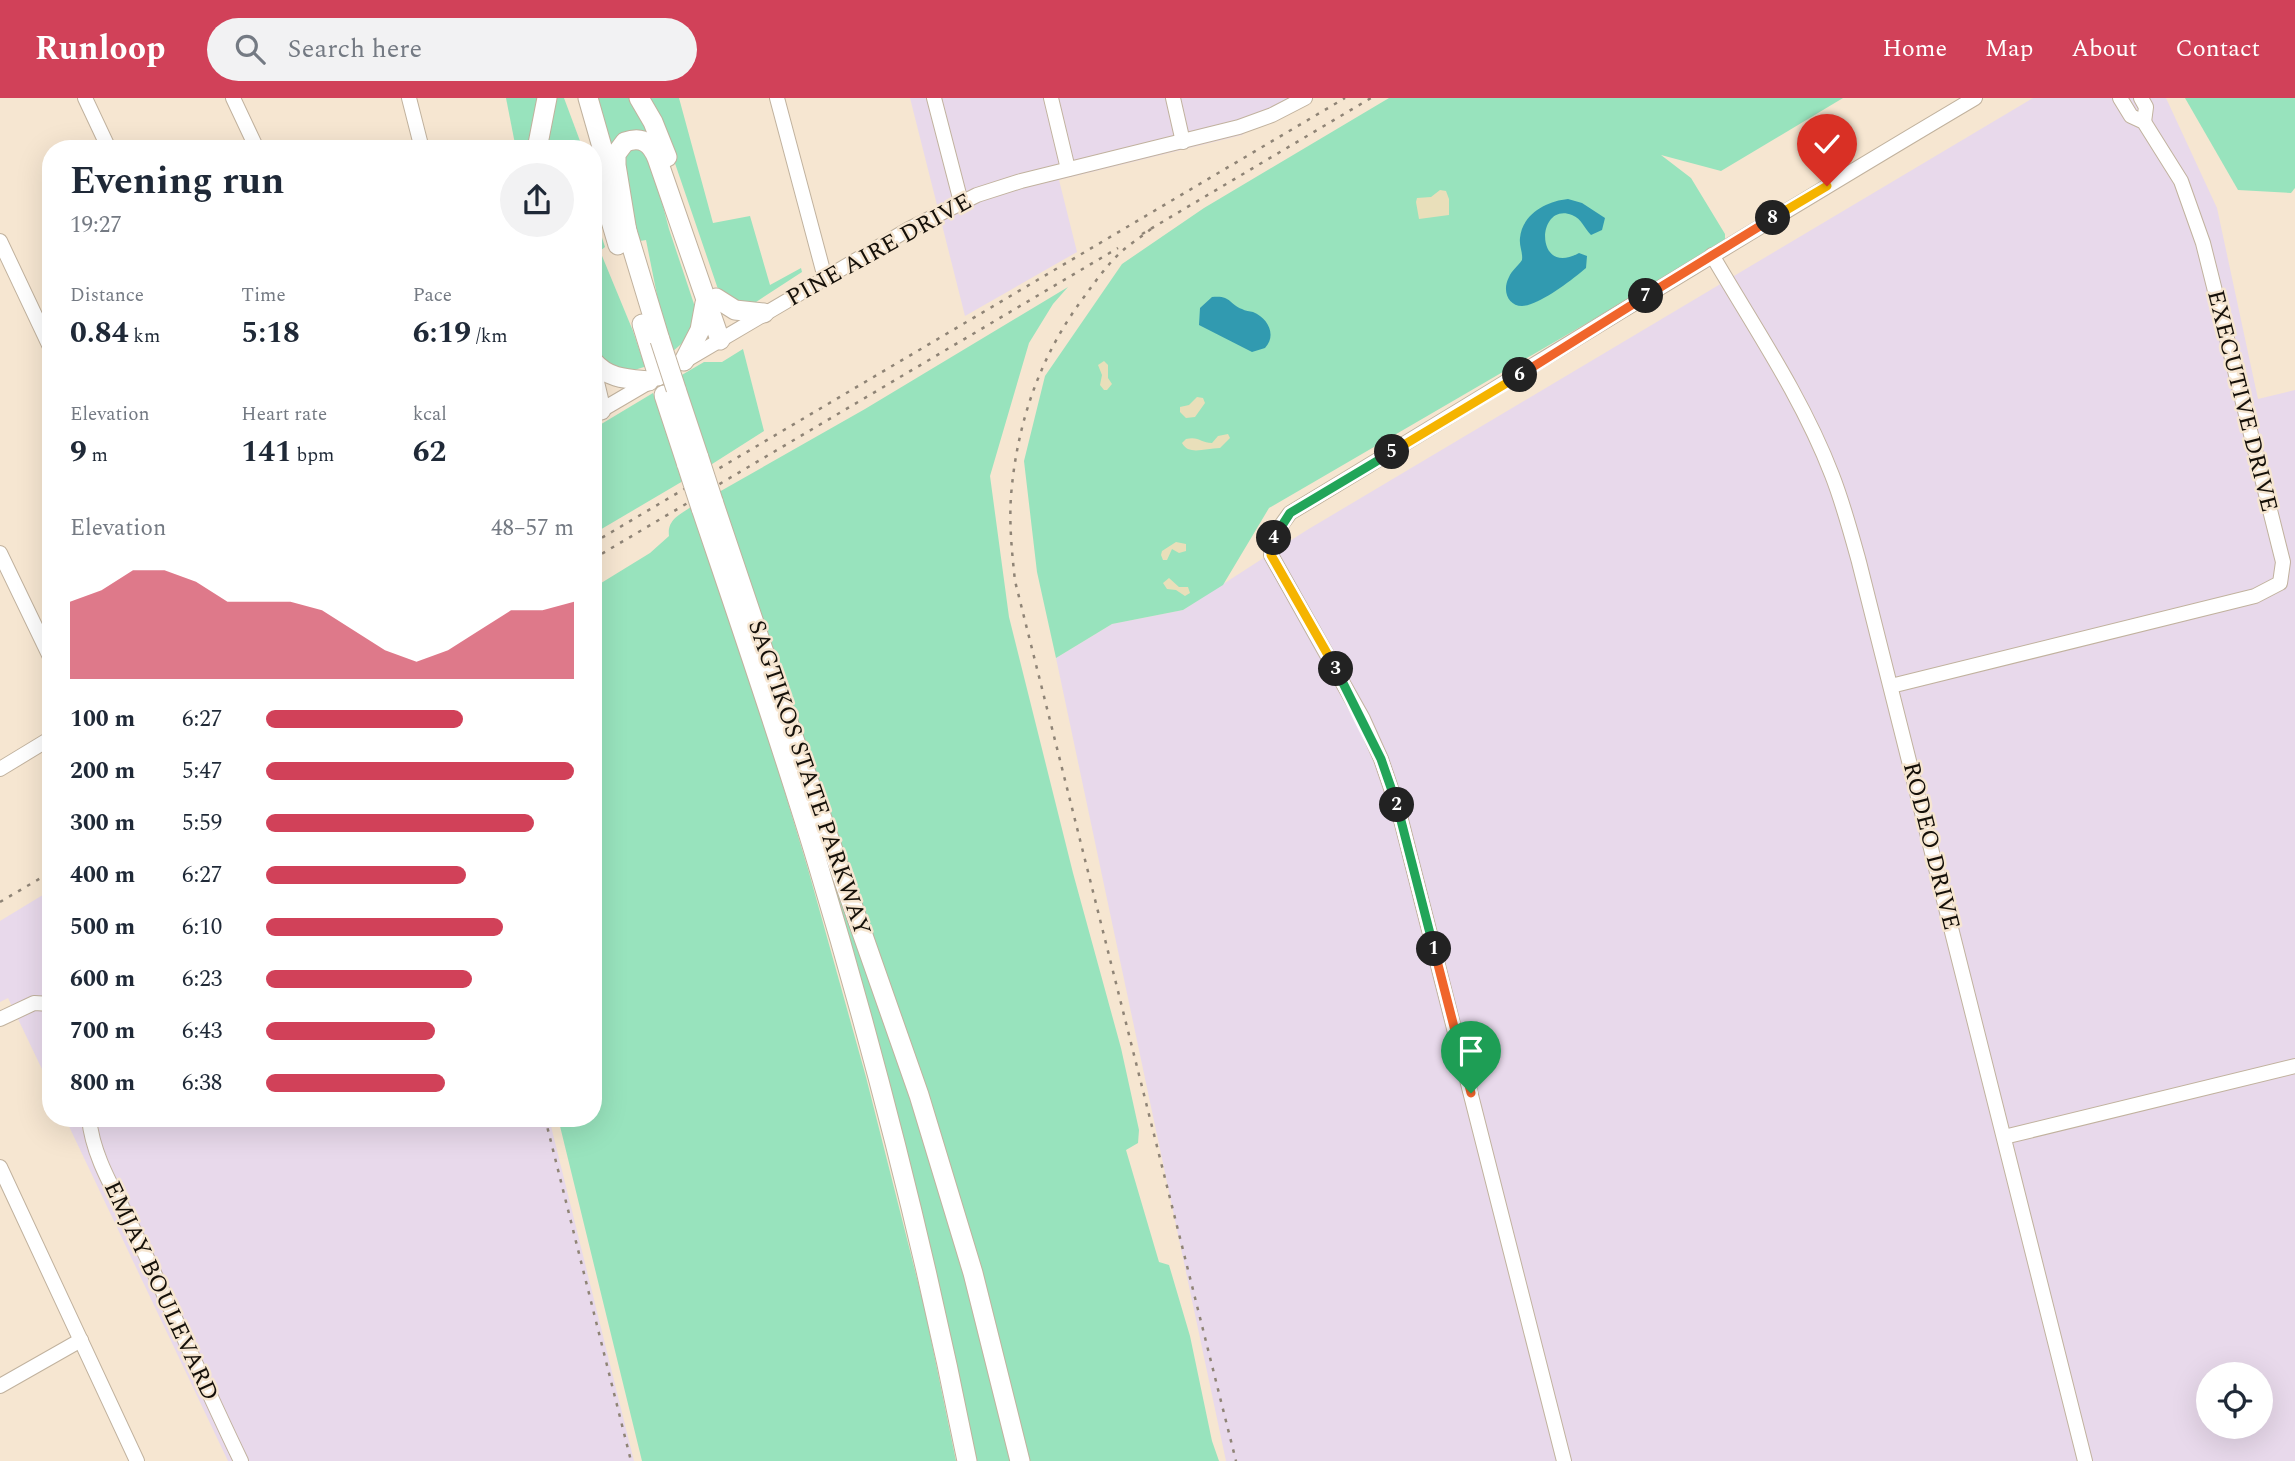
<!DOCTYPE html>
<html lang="en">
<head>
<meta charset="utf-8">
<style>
	body { margin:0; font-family:Spectral,serif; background:#f2f2f3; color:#1f2937; height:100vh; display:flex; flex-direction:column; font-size:26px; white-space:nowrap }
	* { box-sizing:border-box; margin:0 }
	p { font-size:23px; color:#747a83 }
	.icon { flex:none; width:38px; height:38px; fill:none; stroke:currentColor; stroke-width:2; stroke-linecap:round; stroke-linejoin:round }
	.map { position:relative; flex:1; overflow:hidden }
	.side { position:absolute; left:42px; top:42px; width:560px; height:987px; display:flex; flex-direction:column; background:#fff; border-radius:28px; box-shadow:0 7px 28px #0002 }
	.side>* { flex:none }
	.fabs { position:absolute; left:2196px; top:1264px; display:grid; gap:14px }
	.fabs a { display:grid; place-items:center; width:77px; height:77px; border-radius:50%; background:#fff; box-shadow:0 7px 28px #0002; font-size:35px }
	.pin { position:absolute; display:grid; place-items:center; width:60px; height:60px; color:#fff; margin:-72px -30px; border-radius:50% 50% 50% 0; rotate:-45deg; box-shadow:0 0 7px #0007 }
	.pin .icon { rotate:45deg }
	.km { position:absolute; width:35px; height:35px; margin:-18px; border-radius:50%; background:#222; color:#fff; font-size:19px; line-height:35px; text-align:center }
	.round { display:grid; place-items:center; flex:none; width:74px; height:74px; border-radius:37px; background:#f2f2f3 }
	.headline { display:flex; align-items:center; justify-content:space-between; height:119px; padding:0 28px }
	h1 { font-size:38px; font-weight:700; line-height:52px }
	.figures { display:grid; grid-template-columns:repeat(3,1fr); gap:10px; height:119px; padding:7px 28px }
	.figures div { display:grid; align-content:center }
	.figures b { font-size:30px; font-weight:700 }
	.figures small { font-size:19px; font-weight:400 }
	.figures p { font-size:19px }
	.chart { height:196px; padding:14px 28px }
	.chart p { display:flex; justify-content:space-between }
	.chart svg { width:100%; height:126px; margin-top:7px; fill:#d14159; opacity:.7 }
	ul { padding:0 28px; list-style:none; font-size:23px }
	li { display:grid; grid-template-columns:112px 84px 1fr; align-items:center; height:52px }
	li i { height:18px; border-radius:9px; background:#d14159 }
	header { display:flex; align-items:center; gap:42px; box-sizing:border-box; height:98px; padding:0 35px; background:#d14159; color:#fff }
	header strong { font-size:33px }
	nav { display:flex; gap:38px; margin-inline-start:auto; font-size:24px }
	.search { width:490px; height:63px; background:#f2f2f3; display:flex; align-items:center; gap:18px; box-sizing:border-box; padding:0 24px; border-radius:38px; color:#747a83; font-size:26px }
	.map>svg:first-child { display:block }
</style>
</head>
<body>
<header>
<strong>Runloop</strong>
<div class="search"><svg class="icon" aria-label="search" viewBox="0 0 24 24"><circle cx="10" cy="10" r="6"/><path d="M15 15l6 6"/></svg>Search here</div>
<nav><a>Home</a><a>Map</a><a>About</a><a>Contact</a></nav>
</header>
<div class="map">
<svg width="2295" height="1363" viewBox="0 0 2295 1363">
	<rect width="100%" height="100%" fill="#f6e6d1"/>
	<g fill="#e8d9eb" fill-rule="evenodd">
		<path d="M910 0H1305L1272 17 1242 37 1059 82 1077 154 965 218Z"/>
		<path d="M2033 0H2166L2217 110 2258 301 2295 292V1363H1226L1056 560 1112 526 1183 512 1307 432ZM2208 1276H2261V1328H2208Z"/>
		<path d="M51 792V990L8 900 0 904V823Z"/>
		<path d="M65 1020H549L634 1363H228Z"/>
	</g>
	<g fill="#98e3bd">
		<path d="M506 0H540L529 51H516Z"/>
		<path d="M549 0H564L583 51 564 46 554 51H539Z"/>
		<path d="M593 0H633L657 41 610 54Z"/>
		<path d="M644 0H679L713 125 750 118 770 187 801 170 802 174 753 206 741 207 719 194 666 39Z"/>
		<path d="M1389 0H1843L1721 73 1661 57 1691 80 1725 136V141L1723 146 1269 410 1223 487 1183 512 1112 526 1056 560 1037 474 1024 363 1045 278 1122 166 1204 110Z"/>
		<path d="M2185 0H2295V90L2291 95 2238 92Z"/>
		<path d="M626 48 649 55 669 131 697 215C696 246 650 273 621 274L594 256 593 251V111L605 149 600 153 633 233 643 263 663 227 646 142 640 143 619 67Z"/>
		<path d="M1068 189 1053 206 1029 245 990 378 1009 519 1073 775 1121 950 1139 1032 1138 1045 1126 1052 1159 1164 1169 1167 1190 1238 1212 1343 1219 1363H1027L719 394 865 311Z"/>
		<path d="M743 251 764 333 709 368 680 278 704 264H722Z"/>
		<path d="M653 295 683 383 593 436V331Z"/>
		<path d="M691 409 761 615 808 771 866 979 925 1212 956 1363H642L558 1020H593V490L650 455 669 438C667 422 679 417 691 409Z"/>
		<path d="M818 738 877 892 991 1267 1013 1363H975Z"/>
	</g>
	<g fill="#e9dfba">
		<path d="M1440 92 1446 93 1449 101V117L1419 121 1416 104 1417 100 1431 99Z"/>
		<path d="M1104 263 1108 267V280L1112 286 1107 292H1104L1100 287 1102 277 1098 267Z"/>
		<path d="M1197 299 1203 300 1205 305 1195 319 1186 320 1180 314V309L1189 307Z"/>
		<path d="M1228 336 1230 340 1220 350C1205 350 1189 358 1182 345L1186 341C1199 338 1201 345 1212 345L1218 338Z"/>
		<path d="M1176 444 1186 446V453L1179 455 1172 451 1167 462H1163L1161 457 1162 453Z"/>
		<path d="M1169 480 1179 489H1188L1190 495 1185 498 1176 492 1167 491 1163 485Z"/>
	</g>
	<g fill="#319ab0">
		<path d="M1568 101 1582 105 1605 120 1602 132 1591 137C1584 130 1582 121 1572 117 1536 103 1534 180 1579 155L1587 158 1586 170C1572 182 1548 200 1531 206 1512 214 1500 196 1509 179 1512 172 1518 168 1522 162 1523 154 1519 148 1520 140 1522 116 1547 103 1568 101Z"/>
		<path d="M1212 199C1231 197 1229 206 1242 211 1245 213 1250 213 1253 214 1268 220 1277 237 1265 250L1252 254 1199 227 1200 210Z"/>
	</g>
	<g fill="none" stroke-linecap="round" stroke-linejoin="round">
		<defs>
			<g id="minor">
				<path d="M85 0 109 51"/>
				<path d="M233 0 257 51"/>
				<path d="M409 0 422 51"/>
				<path d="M777 0 825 180"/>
				<path d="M934 0 961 104"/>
				<path d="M1051 0 1068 71"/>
				<path d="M1173 0 1183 44"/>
				<path d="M2141 0 2146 9 2144 24"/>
				<path d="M0 143 51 251"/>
				<path d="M1712 157C1754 229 1802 299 1832 377 1843 405 1851 435 1859 464L2085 1363"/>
				<path d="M683 264 909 131 977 97 1021 83 1239 29 1272 17 1305 0"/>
				<path d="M593 317 651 283"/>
				<path d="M0 455 51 561"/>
				<path d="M1891 588 2255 498 2280 485 2283 464 2203 145 2181 83 2144 24 2131 18 2120 0"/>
				<path d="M0 671 51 640"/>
				<path d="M0 921 34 905 51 906"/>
				<path d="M89 1020C93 1063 120 1101 137 1139 173 1213 205 1289 241 1363"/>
				<path d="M2004 1039 2295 968"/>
				<path d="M0 1069 137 1363"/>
				<path d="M0 1288 81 1242"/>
				<path d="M1564 1363 1399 714 1381 661 1363 621 1271 457 1274 437 1290 415C1519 277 1745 136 1975 0"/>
			</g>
			<g id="highway">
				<path d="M588 0 610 77"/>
				<path d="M639 0 653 24 667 59"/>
				<path d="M537 51 547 0"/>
				<path d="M593 61 618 147"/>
				<path d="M624 123 660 242"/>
				<path d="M627 134 616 67V56L625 44C642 38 651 45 657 60L720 242"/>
				<path d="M716 200 735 212 764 215"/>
				<path d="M642 226 658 278"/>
				<path d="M593 263C608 281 627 281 649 283"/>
				<path d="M684 263 700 232 705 205"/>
				<path d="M593 278 601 312"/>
				<path d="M676 291 699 360"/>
				<path d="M664 297 687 367"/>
				<path d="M713 403 773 581 919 997 973 1175 1020 1363"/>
				<path d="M701 410C741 528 782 647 818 767 877 963 927 1162 967 1363"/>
			</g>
		</defs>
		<use href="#minor" stroke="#c1b29e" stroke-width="16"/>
		<use href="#highway" stroke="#c1b29e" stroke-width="21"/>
		<use href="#minor" stroke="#fff" stroke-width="14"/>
		<use href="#highway" stroke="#fff" stroke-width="19"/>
		<g stroke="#8f8476" stroke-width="2.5" stroke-dasharray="3.5 7" stroke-linecap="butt">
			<path d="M1151 131C1141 139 1130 146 1121 154 1108 166 1097 181 1087 195 1041 255 1017 323 1011 398 1009 426 1012 455 1015 483L1236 1363"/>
			<path d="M1142 136 1371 0"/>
			<path d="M593 445 1345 0"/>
			<path d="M593 461 1118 150"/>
			<path d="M0 804 51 774"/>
			<path d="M545 1020 631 1363"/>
		</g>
		<defs>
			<g id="highway-bridge">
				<path d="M660 242 676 291"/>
				<path d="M699 360 713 403"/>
				<path d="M687 367 701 410"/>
			</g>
		</defs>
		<use href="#highway-bridge" stroke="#c1b29e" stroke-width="21" stroke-linecap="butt"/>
		<use href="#highway-bridge" stroke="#fff" stroke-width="19"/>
	</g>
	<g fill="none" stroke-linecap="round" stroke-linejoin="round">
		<defs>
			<path id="split-1" d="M1434 851 1471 995"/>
			<path id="split-2" d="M1397 707 1434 851"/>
			<path id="split-3" d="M1336 571 1381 661 1397 707"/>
			<path id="split-4" d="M1274 440 1271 457 1336 571"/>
			<path id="split-5" d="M1274 440 1290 415 1392 354"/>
			<path id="split-6" d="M1392 354 1520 277"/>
			<path id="split-7" d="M1520 277 1646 198"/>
			<path id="split-8" d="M1646 198 1773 120"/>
			<path id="split-9" d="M1773 120 1827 88"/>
		</defs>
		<use href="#split-1" stroke="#fff" stroke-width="14"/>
		<use href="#split-2" stroke="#fff" stroke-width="14"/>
		<use href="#split-3" stroke="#fff" stroke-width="14"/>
		<use href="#split-4" stroke="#fff" stroke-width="14"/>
		<use href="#split-5" stroke="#fff" stroke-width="14"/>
		<use href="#split-6" stroke="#fff" stroke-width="14"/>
		<use href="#split-7" stroke="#fff" stroke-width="14"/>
		<use href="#split-8" stroke="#fff" stroke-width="14"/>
		<use href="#split-9" stroke="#fff" stroke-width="14"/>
		<use href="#split-1" stroke="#f0652b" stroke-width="9"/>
		<use href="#split-2" stroke="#22a559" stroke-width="9"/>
		<use href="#split-3" stroke="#22a559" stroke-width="9"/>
		<use href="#split-4" stroke="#f5b400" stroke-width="9"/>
		<use href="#split-5" stroke="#22a559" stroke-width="9"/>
		<use href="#split-6" stroke="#f5b400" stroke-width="9"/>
		<use href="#split-7" stroke="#f0652b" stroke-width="9"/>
		<use href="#split-8" stroke="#f0652b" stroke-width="9"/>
		<use href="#split-9" stroke="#f5b400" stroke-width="9"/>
	</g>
	<g text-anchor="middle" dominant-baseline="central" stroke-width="5" stroke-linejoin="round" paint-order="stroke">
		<g font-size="24" fill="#151009" stroke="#f6e6d1">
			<text transform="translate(879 152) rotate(-29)">PINE AIRE DRIVE</text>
			<text transform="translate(2242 303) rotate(76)">EXECUTIVE DRIVE</text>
			<text transform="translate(809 680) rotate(71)">SAGTIKOS STATE PARKWAY</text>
			<text transform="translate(1931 748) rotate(76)">RODEO DRIVE</text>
			<text transform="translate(161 1193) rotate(65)">EMJAY BOULEVARD</text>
		</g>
	</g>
</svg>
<div class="fabs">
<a><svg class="icon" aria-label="locate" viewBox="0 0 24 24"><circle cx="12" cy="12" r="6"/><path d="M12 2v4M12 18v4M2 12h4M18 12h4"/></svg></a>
</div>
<div class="pin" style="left:1471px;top:995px;background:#1e9e55"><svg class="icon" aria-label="arrive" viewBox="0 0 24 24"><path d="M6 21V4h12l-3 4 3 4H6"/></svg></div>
<div class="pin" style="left:1827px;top:88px;background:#d93025"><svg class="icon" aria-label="check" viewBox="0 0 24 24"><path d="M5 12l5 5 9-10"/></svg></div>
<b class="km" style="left:1434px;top:851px">1</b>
<b class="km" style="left:1397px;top:707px">2</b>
<b class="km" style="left:1336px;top:571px">3</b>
<b class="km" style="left:1274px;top:440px">4</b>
<b class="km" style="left:1392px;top:354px">5</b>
<b class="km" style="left:1520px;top:277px">6</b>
<b class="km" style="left:1646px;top:198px">7</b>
<b class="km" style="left:1773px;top:120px">8</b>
<section class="side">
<div class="headline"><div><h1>Evening run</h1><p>19:27</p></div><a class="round"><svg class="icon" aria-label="share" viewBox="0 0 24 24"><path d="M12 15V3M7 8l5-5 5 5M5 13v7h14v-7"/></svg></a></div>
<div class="figures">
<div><p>Distance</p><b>0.84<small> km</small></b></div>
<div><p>Time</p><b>5:18</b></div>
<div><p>Pace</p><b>6:19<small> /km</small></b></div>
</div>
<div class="figures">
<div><p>Elevation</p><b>9<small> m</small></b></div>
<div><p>Heart rate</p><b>141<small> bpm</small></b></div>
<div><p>kcal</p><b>62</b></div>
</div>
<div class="chart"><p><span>Elevation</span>48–57 m</p>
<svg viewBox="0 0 160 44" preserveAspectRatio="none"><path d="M0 44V17L10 13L20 6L30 6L40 10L50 17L60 17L70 17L80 20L90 27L100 34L110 38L120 34L130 27L140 20L150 20L160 17V44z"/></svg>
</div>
<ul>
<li><b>100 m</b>6:27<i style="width:64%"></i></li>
<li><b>200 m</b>5:47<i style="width:100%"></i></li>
<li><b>300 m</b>5:59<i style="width:87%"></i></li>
<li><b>400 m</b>6:27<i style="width:65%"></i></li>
<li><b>500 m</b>6:10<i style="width:77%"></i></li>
<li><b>600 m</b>6:23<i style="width:67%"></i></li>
<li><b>700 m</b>6:43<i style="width:55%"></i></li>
<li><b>800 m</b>6:38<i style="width:58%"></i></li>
</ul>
</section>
</div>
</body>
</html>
